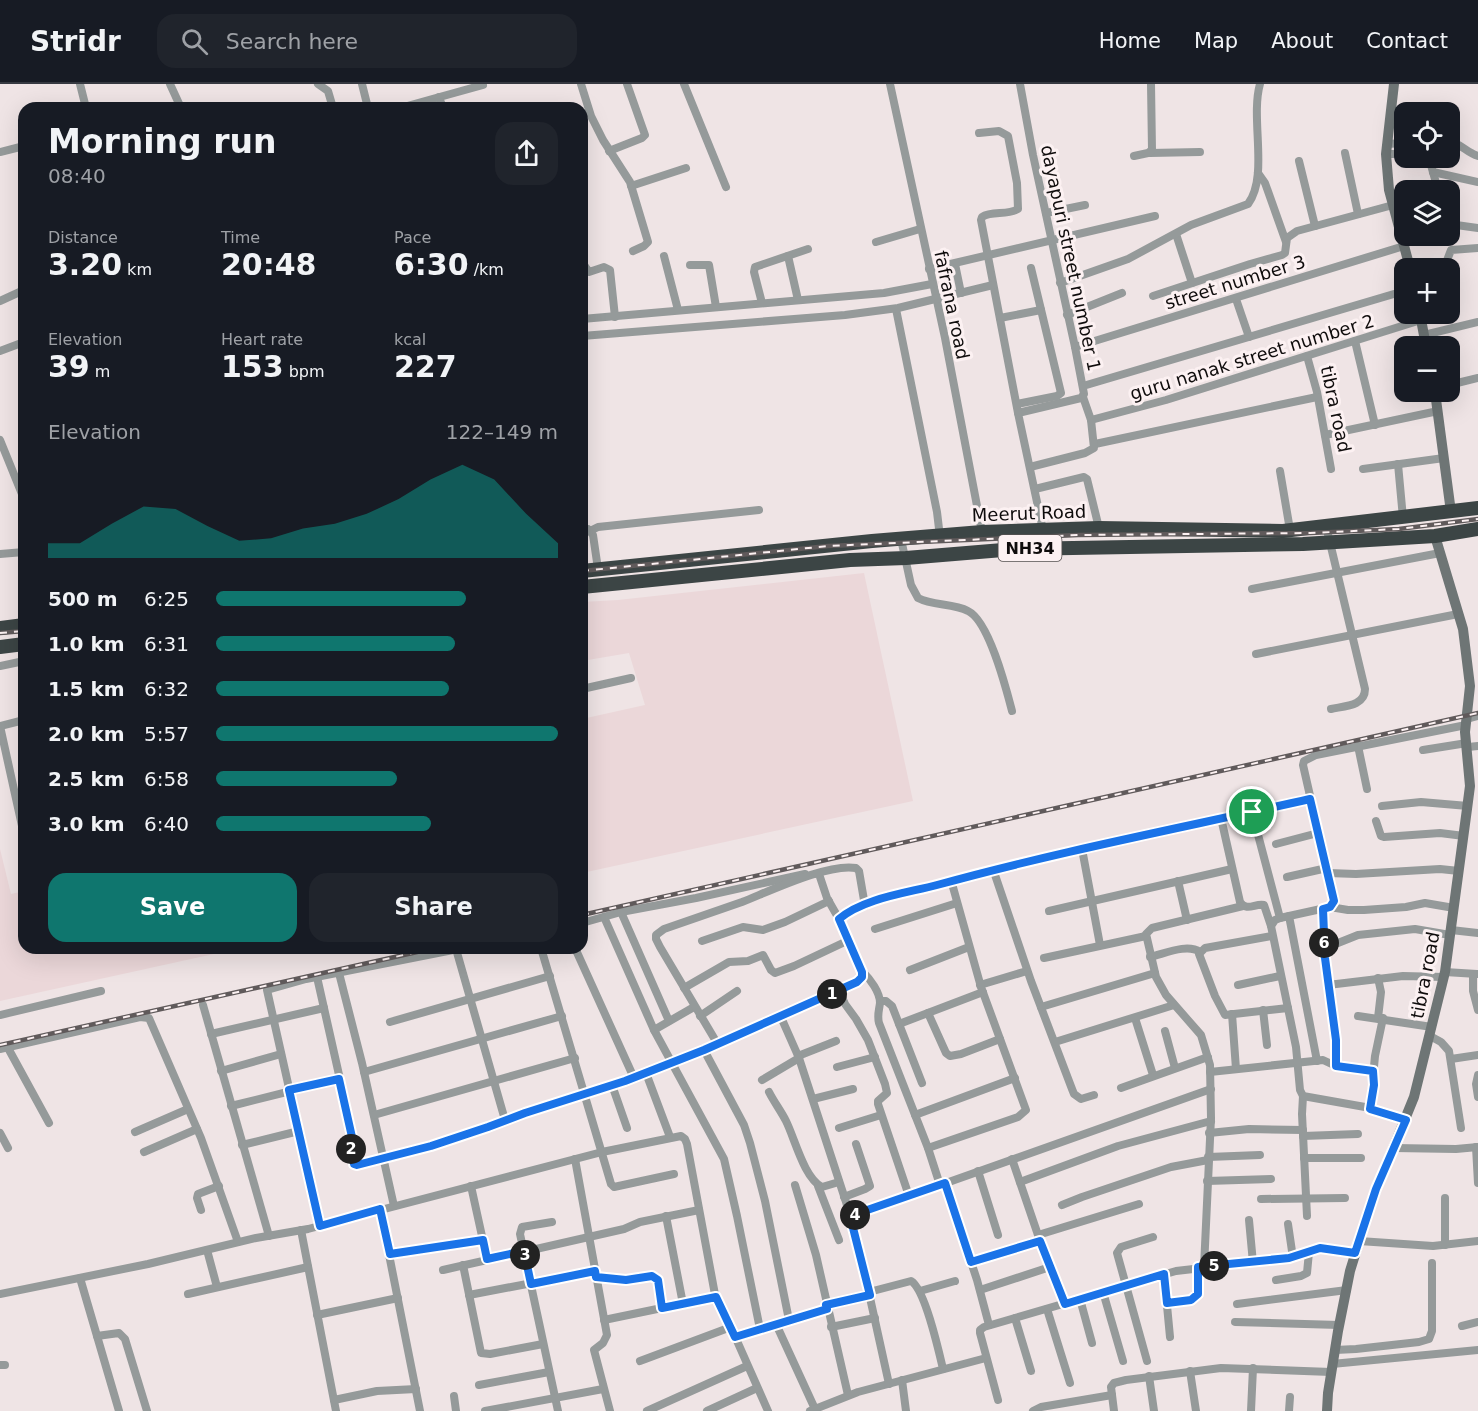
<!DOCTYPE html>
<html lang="en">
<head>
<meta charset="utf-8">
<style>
	body { margin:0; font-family:"DejaVu Sans",sans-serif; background:#20242c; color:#f1f3f6; height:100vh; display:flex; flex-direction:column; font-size:22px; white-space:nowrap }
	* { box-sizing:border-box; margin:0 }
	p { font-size:20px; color:#9ea1a6 }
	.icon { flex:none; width:33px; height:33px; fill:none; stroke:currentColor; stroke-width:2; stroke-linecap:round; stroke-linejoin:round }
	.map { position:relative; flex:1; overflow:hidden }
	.details { position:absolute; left:18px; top:18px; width:570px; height:852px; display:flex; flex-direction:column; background:#171b24; border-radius:18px; box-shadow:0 6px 24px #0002 }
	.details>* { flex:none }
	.buttons { position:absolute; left:1394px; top:18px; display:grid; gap:12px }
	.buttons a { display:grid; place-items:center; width:66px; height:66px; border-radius:12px; background:#171b24; box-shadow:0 6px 24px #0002; font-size:30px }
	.pin { position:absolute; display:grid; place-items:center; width:51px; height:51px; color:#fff; margin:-26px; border:3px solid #fff; border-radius:50%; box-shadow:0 2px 6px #0007 }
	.km { position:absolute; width:30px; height:30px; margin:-15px; border-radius:50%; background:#222; color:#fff; font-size:16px; line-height:30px; text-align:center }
	.round { display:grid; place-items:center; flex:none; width:63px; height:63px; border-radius:18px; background:#20242c }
	.summary { display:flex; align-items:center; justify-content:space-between; height:102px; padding:0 30px }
	h1 { font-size:33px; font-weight:700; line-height:45px }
	.metrics { display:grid; grid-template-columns:repeat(3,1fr); gap:9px; height:102px; padding:6px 30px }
	.metrics div { display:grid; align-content:center }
	.metrics b { font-size:30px; font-weight:700 }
	.metrics small { font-size:16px; font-weight:400 }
	.metrics p { font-size:16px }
	.chart { height:168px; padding:12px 30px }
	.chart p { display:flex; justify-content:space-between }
	.chart svg { width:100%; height:108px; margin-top:6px; fill:#0f766e; opacity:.7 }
	.action { display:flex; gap:12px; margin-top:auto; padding:12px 30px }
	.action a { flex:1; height:69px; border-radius:18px; background:#0f766e; color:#fff; font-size:24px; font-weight:700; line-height:69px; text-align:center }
	.action a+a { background:#20242c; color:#f1f3f6 }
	ul { padding:0 30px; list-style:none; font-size:20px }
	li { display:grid; grid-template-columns:96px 72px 1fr; align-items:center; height:45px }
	li i { height:15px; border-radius:8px; background:#0f766e }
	header { display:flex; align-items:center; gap:36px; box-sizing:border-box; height:84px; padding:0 30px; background:#171b24; border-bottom:2px solid #363941 }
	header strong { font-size:28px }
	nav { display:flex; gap:33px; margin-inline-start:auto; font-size:21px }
	.search { width:420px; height:54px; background:#20242c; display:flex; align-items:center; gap:15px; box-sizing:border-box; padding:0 21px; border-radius:18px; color:#9ea1a6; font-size:22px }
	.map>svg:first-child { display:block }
</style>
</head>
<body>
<header>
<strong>Stridr</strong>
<div class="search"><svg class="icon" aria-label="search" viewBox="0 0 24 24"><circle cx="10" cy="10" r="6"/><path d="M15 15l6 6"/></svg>Search here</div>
<nav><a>Home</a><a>Map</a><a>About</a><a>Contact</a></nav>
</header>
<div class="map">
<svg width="1478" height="1327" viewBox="0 0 1478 1327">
	<rect width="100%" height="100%" fill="#efe4e5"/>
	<g fill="#ebd7d9">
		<path d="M864 489 913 717 582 789V635L645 621 629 569 582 577V518L618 516Z"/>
		<path d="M0 765 11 810 24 807V864H241L0 917Z"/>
	</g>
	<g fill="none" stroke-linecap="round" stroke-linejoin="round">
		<g stroke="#959a9a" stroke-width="8">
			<path d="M80 0 86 24"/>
			<path d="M170 0 181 24"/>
			<path d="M318 0 328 7 333 24"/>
			<path d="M362 0 368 24"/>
			<path d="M581 0 591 32 603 56 630 98 648 158 644 162 633 167"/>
			<path d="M684 0 726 103"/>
			<path d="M890 0 945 254 982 448"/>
			<path d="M1020 0 1033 71 1075 263 1084 310 1081 314 1018 329 1043 446"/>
			<path d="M439 13 443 24"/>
			<path d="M400 24 483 1"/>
			<path d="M979 49 999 47 1008 52 1017 99 1018 125C1007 132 992 126 982 133L981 136 1018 329"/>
			<path d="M1449 57C1460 59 1467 69 1478 72"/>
			<path d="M1387 60 1404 59"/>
			<path d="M609 67 642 54 645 51 627 0"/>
			<path d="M0 68 24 62"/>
			<path d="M1150 69 1200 68"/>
			<path d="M1345 69 1358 130"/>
			<path d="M1386 70H1404"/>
			<path d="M1134 72 1148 69 1152 66 1151 0"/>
			<path d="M1429 74 1438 106"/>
			<path d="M1299 77 1315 142"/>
			<path d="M1433 88 1478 98"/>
			<path d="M1258 89 1265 99 1286 158"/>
			<path d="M631 102 686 84"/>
			<path d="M1046 129 1085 121"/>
			<path d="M1449 140 1478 144"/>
			<path d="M1176 150 1192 199"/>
			<path d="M876 158 920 145"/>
			<path d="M664 172 678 226"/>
			<path d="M788 172 798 216"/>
			<path d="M582 178 589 188 604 183 610 186 615 233"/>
			<path d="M955 180 961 209"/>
			<path d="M690 181H709L716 223"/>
			<path d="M1435 184 1446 179 1451 166 1478 164"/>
			<path d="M929 185 1155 132"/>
			<path d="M1060 199 1128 175 1191 141 1248 120C1269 92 1250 35 1260 0"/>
			<path d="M1153 212 1250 180 1282 171 1285 169 1287 154 1297 147 1393 121"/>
			<path d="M1236 215 1249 253"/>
			<path d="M0 217 24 206"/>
			<path d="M762 219 754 188 755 183 808 165"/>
			<path d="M896 225 937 428 940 453"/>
			<path d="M1067 231 1122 209"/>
			<path d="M1000 234 1041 226"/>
			<path d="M582 235 884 209 932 200"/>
			<path d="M1424 251 1478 238"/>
			<path d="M582 252 845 231 898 224 993 201"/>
			<path d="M1355 257 1375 341"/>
			<path d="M1075 263 1404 162"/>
			<path d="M0 267 24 258"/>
			<path d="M1307 272 1317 308 1331 385"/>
			<path d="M1449 301 1478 294"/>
			<path d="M1083 302 1404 207"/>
			<path d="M1017 320 1057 312 1061 309 1031 184"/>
			<path d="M1091 336 1166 316 1421 236"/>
			<path d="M1325 351 1438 327"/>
			<path d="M0 356 24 415"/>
			<path d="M1095 360 1317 313"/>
			<path d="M1398 380 1403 434"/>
			<path d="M1030 383 1085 369 1094 364 1091 336 1083 313"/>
			<path d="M1363 385 1444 374"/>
			<path d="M1280 387 1290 446"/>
			<path d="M1035 405 1084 393 1087 395 1099 444"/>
			<path d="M1326 442 1365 605C1365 622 1345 622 1331 625"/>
			<path d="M582 445H588L593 451 598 485"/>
			<path d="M590 447 598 443 759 426"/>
			<path d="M901 455 911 501 918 514C933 522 953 519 968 527 989 537 1006 604 1012 627"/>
			<path d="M0 470 24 468"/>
			<path d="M1252 505 1440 469"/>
			<path d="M1256 570 1458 530"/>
			<path d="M0 582 24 577"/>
			<path d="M582 605 631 594"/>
			<path d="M1466 635 1478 632"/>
			<path d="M0 642 24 751"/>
			<path d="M0 642 24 636"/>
			<path d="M1358 662 1367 705"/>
			<path d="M1468 663 1478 662"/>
			<path d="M1423 666 1467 659"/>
			<path d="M1382 722 1421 718 1468 722"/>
			<path d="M1252 728 1280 834"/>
			<path d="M1221 734 1240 818C1247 828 1255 819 1264 821L1271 842"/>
			<path d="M1376 737 1381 752 1384 753 1440 749 1464 752"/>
			<path d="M1276 760 1318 749"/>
			<path d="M1082 765 1100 861"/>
			<path d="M993 785 1031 897 1072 1005 1074 1010 1081 1015 1094 1011"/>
			<path d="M1328 789 1356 790 1440 785 1459 787"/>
			<path d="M817 790H819L827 814 839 835"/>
			<path d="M1287 793 1327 784"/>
			<path d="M1178 797 1187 836"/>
			<path d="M1330 823 1348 826H1364L1406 823 1425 819 1454 824"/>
			<path d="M1323 825 1325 874 1336 956V982"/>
			<path d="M1049 827 1232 785"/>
			<path d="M621 828 669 937"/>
			<path d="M1289 832 1317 977"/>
			<path d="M604 833 654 946 724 1075 737 1132 760 1245"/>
			<path d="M582 839 621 828 696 814 805 790"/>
			<path d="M875 845 957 819"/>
			<path d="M1451 846 1478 849"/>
			<path d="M1272 852 1205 864 1199 870 1215 912 1225 931 1288 924"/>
			<path d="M702 857 743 843 763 846 785 838 829 817"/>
			<path d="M1324 860 1338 859 1358 851 1415 845 1450 851"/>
			<path d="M541 864 611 1100 614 1103 674 1090"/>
			<path d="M575 864 634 994"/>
			<path d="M456 865 505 1036"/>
			<path d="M1150 873C1164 870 1187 859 1200 868"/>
			<path d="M1044 874 1146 852"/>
			<path d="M910 886 969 863"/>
			<path d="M863 888C870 895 880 908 880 919 879 927 877 931 879 939L928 1064 940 1101"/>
			<path d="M1445 888 1477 890"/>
			<path d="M339 889 362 979 394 1122"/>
			<path d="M1473 890V907L1478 926"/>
			<path d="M317 893 353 1053 352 1077 357 1081 431 1062 488 1043 525 1029 625 997 704 966 857 898 862 893 863 888 839 835C861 814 908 808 937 801 1060 767 1186 743 1310 715"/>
			<path d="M980 901 1027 887"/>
			<path d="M1238 901 1280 892"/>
			<path d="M1328 901 1403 892 1444 893"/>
			<path d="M684 904 729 878 748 877 763 871 771 886 775 889 794 882 847 857"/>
			<path d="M839 906 845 920 856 935 868 956 885 1000 887 1009 878 1017V1020L909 1112"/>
			<path d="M880 917H886L892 922 922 999"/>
			<path d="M203 921 269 1152"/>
			<path d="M1041 923 1155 889"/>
			<path d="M1263 926 1267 961"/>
			<path d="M928 929 946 969 950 972 961 970 1000 955"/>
			<path d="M1232 930 1236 985"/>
			<path d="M0 931 101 907"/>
			<path d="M780 931 799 974 846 1118 861 1173 889 1300"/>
			<path d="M700 932 737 907"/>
			<path d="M1358 932 1432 943"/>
			<path d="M1135 934 1153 991"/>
			<path d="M1378 934 1381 908 1378 894"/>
			<path d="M390 938 550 892"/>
			<path d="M899 940 983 908"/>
			<path d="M654 946 694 923"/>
			<path d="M1165 947 1175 984"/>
			<path d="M211 950 324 924"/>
			<path d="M1430 952 1441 958 1449 967 1461 1044"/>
			<path d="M1055 958 1174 921"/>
			<path d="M717 959 660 863 656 855V851L664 845C690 836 716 827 742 818 770 807 828 779 856 784L859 787 865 822"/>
			<path d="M8 964 49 1039"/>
			<path d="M0 965 140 933 149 934 201 1054 238 1158"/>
			<path d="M704 966 744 1041 750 1059 765 1117 789 1236"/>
			<path d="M798 972 836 957"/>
			<path d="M1451 975 1478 971"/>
			<path d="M837 983 875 973"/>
			<path d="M221 987 281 970"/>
			<path d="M364 988 562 932"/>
			<path d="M1210 988 1323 976 1338 983 1373 987"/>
			<path d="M646 989 670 1053"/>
			<path d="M1478 991 1476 1000 1478 1013"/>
			<path d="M762 996 799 974"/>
			<path d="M612 1001 627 1044"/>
			<path d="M1121 1004 1208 973"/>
			<path d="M769 1008C774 1018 781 1027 786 1037 795 1055 804 1094 822 1103L839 1098"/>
			<path d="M1303 1012 1302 1030 1307 1132"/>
			<path d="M813 1015 853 1005"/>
			<path d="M231 1022 339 995"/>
			<path d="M1370 1025 1375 972 1383 934"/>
			<path d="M374 1031 575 974"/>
			<path d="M915 1031 1015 994"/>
			<path d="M1406 1036 1365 1023 1303 1012 1300 1006 1296 963 1271 842 1275 836 1280 834 1330 823 1334 817 1303 681 1304 677 1316 671 1466 641"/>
			<path d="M839 1044 881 1031"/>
			<path d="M135 1048 188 1025"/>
			<path d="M0 1049 8 1064"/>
			<path d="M1209 1049 1249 1045 1303 1046"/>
			<path d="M1303 1052 1358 1050"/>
			<path d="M242 1061 299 1047"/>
			<path d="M1476 1063 1478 1099"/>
			<path d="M928 1064 1018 1033 1026 1026 981 903 951 796"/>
			<path d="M1394 1064 1456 1065 1478 1063"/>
			<path d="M144 1068 197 1045"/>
			<path d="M1208 1073 1260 1071"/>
			<path d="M1304 1074H1361"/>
			<path d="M575 1075 607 1251 603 1259 594 1266 610 1327"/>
			<path d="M1012 1075 1038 1151 1065 1220"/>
			<path d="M978 1087 998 1151"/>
			<path d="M1207 1097 1271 1095"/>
			<path d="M1020 1098 1118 1062 1211 1037"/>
			<path d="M945 1099 977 1196 989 1241"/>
			<path d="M795 1101 816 1171 848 1311"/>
			<path d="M471 1102 487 1175"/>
			<path d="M818 1102 839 1156"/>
			<path d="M844 1113 865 1105 870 1102 856 1060"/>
			<path d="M1261 1115 1345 1114"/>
			<path d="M1062 1121 1082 1113 1171 1083 1208 1076"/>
			<path d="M380 1125 420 1327"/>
			<path d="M201 1126 197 1114 198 1110 219 1102"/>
			<path d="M666 1132 683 1220"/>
			<path d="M850 1133 1211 1005"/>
			<path d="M1249 1136 1253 1179"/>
			<path d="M552 1138 522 1143 520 1150 558 1327"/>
			<path d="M1288 1140 1293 1174"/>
			<path d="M320 1142 267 906 306 895 463 864"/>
			<path d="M301 1146 336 1327"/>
			<path d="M1038 1151 1139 1120"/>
			<path d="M1359 1157 1433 1162 1478 1157"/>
			<path d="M1445 1161V1114"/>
			<path d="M207 1166 217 1203"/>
			<path d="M390 1170 483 1156"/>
			<path d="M971 1178 1040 1157"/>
			<path d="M463 1181 481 1269 490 1270 543 1260"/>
			<path d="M1204 1183 1211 1034 1210 981 1201 951 1166 911 1156 893 1146 850 1152 844 1243 822"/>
			<path d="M443 1186 624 1145 640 1138 699 1126"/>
			<path d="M1164 1190 1170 1253"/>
			<path d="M596 1193 626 1196 656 1193 659 1200 662 1224"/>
			<path d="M80 1194 119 1327"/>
			<path d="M1276 1196 1301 1192 1307 1189 1309 1168"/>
			<path d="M980 1206 1050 1183"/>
			<path d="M920 1207 955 1197"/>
			<path d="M869 1208 911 1197C925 1205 939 1268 943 1285"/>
			<path d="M1103 1208 1123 1277"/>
			<path d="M0 1210 148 1180 256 1154 308 1145 602 1068 681 1052 685 1055 687 1060 716 1216 726 1232 768 1327"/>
			<path d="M188 1210 308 1183"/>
			<path d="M469 1211 595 1187"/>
			<path d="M1080 1215 1092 1259"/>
			<path d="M1167 1219C1200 1215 1199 1217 1199 1183"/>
			<path d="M1237 1220 1347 1206"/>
			<path d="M826 1221 870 1211"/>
			<path d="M1047 1225 1070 1299"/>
			<path d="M317 1231 398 1214"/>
			<path d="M1015 1234 1031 1287"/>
			<path d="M604 1236 715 1213"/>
			<path d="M1235 1238 1339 1241"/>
			<path d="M776 1240 815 1325"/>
			<path d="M1462 1242 1478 1238"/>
			<path d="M831 1243 875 1234"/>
			<path d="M97 1252 119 1249 125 1255 147 1327"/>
			<path d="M735 1253 827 1225"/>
			<path d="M1335 1266 1356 1265 1419 1258 1429 1255 1432 1247V1179"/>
			<path d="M640 1277 731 1243"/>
			<path d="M1147 1277 1117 1169 1121 1163 1153 1153"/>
			<path d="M1332 1280 1478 1266"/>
			<path d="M0 1281H5"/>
			<path d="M1190 1287 1196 1327"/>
			<path d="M1149 1292 1154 1327"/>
			<path d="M902 1296 906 1327"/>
			<path d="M479 1301 549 1288"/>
			<path d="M454 1312 456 1327"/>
			<path d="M334 1316 377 1307 416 1305"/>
			<path d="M998 1316 980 1249V1246L984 1243 1176 1187 1289 1174 1320 1164 1355 1169"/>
			<path d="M485 1327 603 1305"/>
			<path d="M647 1327 747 1282"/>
			<path d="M707 1327 757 1304"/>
			<path d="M810 1327 858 1308 986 1274"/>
			<path d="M1033 1327 1041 1323 1112 1311"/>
			<path d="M1114 1327 1111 1303 1114 1299 1126 1296 1221 1284 1331 1288"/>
			<path d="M1251 1327 1253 1284"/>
			<path d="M1289 1327 1290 1313"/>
		</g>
		<g stroke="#6e7575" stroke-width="10">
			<path d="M1394 0 1386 70 1389 106 1410 184"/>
			<path d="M1420 230 1426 262"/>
			<path d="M1435 308 1451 428"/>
			<path d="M1327 1327 1328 1309 1338 1247 1350 1187 1372 1116 1414 1013 1445 888 1467 725 1470 702 1465 648 1470 602 1463 545 1435 452"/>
		</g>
		<g stroke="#3c4545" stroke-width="14">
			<path d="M582 487 872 457 982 448 1099 444 1283 447 1478 424"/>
			<path d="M582 503 850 476 906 474 1015 465 1303 460 1435 452 1478 445"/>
			<path d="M0 544 24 541"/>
			<path d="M0 563 24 560"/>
		</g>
		<defs>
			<g id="rail">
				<path d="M582 487 828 462 1078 451 1310 449 1399 445 1478 435"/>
				<path d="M0 549 24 547"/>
				<path d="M582 831 1478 629"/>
				<path d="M0 961 435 864"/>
			</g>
		</defs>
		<use href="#rail" stroke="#605a5b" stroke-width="4.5"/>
		<use href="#rail" stroke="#fcf1f2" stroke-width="2" stroke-dasharray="7" stroke-linecap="butt"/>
	</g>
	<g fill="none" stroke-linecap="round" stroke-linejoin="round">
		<defs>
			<path id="route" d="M1310 715 1334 817 1330 823 1323 825 1325 874 1336 956V982L1373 987 1374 1001 1370 1025 1406 1036 1376 1105 1355 1169 1320 1164 1289 1174 1198 1183V1210L1191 1216 1167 1219 1164 1190 1065 1220 1040 1157 971 1178 945 1099 850 1132 870 1211 826 1221 827 1225 735 1253 716 1213 662 1224 658 1196 652 1192 626 1196 596 1193 595 1187 531 1200 524 1167 487 1175 483 1156 390 1170 380 1125 320 1142 289 1006 339 995 352 1053 351 1062 354 1080 357 1081 431 1062 488 1043 525 1029 625 997 704 966 857 898 862 893V888L839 835C864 814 907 809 937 801 1060 767 1186 743 1310 715Z"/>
		</defs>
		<use href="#route" stroke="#fff" stroke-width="12"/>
		<use href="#route" stroke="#1a73e8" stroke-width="8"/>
	</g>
	<g text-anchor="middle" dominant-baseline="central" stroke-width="6" stroke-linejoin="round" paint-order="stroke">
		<rect fill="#fcf1f2" stroke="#565151" stroke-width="1.5" x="998.5" y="451" width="63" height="26" rx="4.5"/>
		<g font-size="16" font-weight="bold" fill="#0f0c0c">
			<text x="1030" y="464">NH34</text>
		</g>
		<g font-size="18" fill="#0f0c0c" stroke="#fcf1f2">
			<text transform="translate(1071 174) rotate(78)">dayapuri street number 1</text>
			<text transform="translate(1235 198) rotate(-17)">street number 3</text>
			<text transform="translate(952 221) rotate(78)">fafrana road</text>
			<text transform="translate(1252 273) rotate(-17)">guru nanak street number 2</text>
			<text transform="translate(1336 325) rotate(78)">tibra road</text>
			<text transform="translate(1029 429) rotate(-2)">Meerut Road</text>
			<text transform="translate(1425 891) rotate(-79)">tibra road</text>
		</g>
	</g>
</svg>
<div class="buttons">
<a><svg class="icon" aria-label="locate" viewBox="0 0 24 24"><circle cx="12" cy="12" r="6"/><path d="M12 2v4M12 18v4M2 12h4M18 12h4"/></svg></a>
<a><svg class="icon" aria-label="layers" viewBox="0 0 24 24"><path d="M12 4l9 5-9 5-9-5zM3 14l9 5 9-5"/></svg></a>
<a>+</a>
<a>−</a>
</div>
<div class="pin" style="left:1252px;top:728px;background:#1e9e55"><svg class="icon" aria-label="arrive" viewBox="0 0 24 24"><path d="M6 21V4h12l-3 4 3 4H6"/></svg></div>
<b class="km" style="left:832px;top:910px">1</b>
<b class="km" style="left:351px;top:1065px">2</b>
<b class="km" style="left:525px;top:1171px">3</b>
<b class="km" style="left:855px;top:1131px">4</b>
<b class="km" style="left:1214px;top:1182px">5</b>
<b class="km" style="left:1324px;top:859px">6</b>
<section class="details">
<div class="summary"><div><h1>Morning run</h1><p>08:40</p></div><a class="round"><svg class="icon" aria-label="share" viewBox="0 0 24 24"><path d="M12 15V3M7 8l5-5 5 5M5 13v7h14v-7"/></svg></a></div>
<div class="metrics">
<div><p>Distance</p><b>3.20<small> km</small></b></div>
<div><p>Time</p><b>20:48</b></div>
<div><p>Pace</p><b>6:30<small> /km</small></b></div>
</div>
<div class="metrics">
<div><p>Elevation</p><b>39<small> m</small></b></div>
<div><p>Heart rate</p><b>153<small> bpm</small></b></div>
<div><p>kcal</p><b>227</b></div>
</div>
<div class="chart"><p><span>Elevation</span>122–149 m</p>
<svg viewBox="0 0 160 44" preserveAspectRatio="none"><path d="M0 44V38L10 38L20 30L30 23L40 24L50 31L60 37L70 36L80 32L90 30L100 26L110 20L120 12L130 6L140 12L150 26L160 38V44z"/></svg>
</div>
<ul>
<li><b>500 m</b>6:25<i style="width:73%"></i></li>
<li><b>1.0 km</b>6:31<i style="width:70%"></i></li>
<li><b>1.5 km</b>6:32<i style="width:68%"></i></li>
<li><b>2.0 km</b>5:57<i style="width:100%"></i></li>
<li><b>2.5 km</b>6:58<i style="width:53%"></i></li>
<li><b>3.0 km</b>6:40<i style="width:63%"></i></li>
</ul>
<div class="action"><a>Save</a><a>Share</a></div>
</section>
</div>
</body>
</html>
